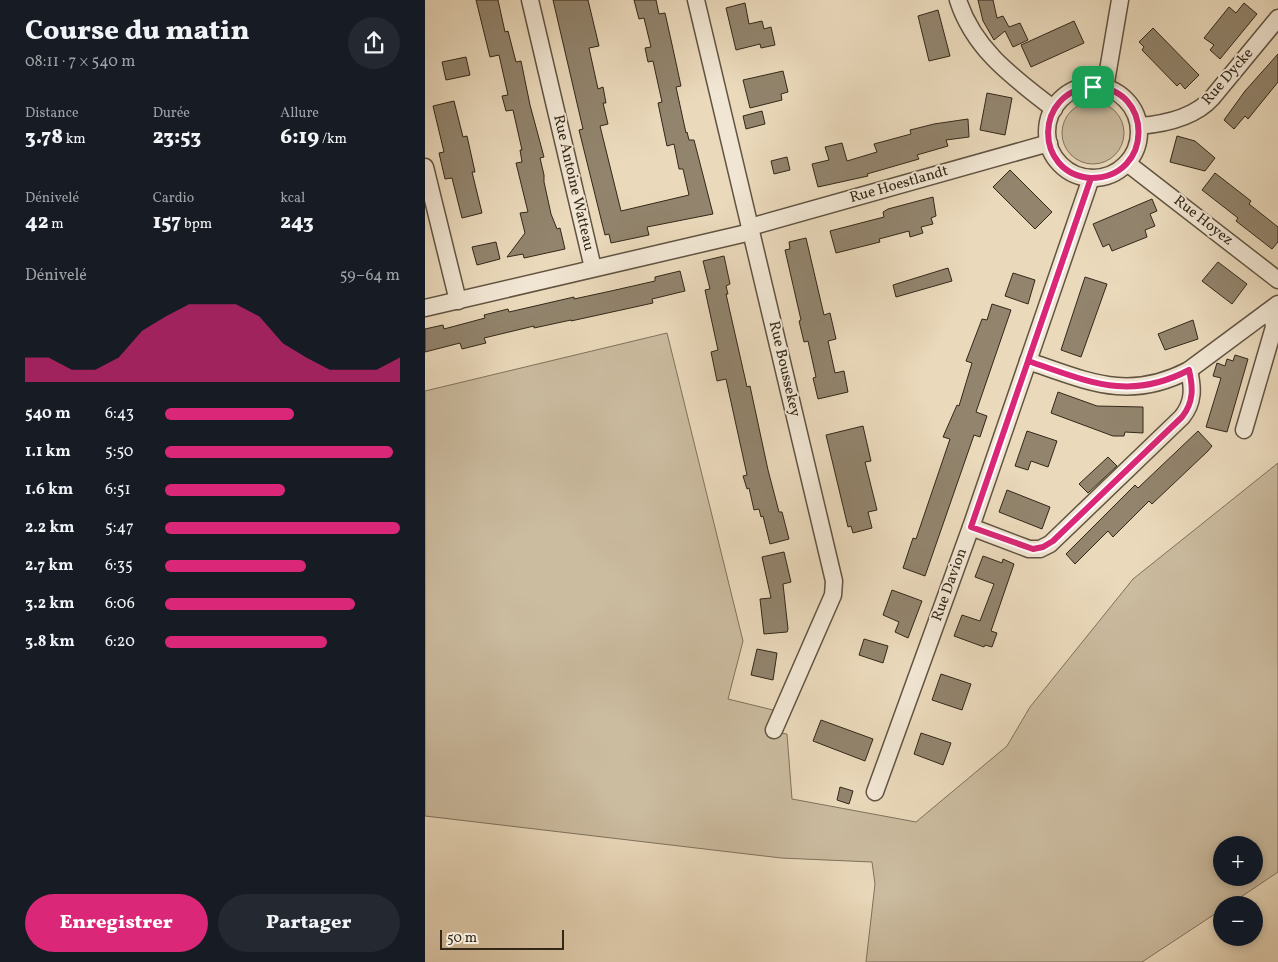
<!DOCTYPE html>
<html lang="fr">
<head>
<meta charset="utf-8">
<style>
	body { margin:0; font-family:Vollkorn,serif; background:#242831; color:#f1f3f6; height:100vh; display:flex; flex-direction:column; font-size:19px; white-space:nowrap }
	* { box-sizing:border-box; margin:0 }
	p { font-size:16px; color:#9ea1a6 }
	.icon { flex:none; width:28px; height:28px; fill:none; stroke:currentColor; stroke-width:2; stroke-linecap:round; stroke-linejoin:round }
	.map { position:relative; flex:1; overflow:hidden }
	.details { display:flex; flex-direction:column; background:#171b24; width:425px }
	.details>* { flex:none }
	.tools { position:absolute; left:788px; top:836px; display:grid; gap:10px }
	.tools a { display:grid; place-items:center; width:50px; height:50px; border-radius:50%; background:#171b24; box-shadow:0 2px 8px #0003; font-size:25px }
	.scale { position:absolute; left:15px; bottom:12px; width:124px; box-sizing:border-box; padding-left:5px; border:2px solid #332818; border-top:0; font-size:14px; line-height:18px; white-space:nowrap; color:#332818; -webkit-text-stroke:4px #f1e6d3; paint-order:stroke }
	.pin { position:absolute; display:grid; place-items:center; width:42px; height:42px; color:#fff; margin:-21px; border-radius:10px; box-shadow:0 2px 8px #0006 }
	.round { display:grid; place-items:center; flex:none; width:52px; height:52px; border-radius:26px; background:#242831 }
	.head { display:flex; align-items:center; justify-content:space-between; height:85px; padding:0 25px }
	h1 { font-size:28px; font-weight:800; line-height:38px }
	.metrics { display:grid; grid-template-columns:repeat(3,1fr); gap:8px; height:85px; padding:5px 25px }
	.metrics div { display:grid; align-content:center }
	.metrics b { font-size:21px; font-weight:800 }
	.metrics small { font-size:14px; font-weight:400 }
	.metrics p { font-size:14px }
	.chart { height:140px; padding:10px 25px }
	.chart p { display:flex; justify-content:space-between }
	.chart svg { width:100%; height:90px; margin-top:5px; fill:#db2777; opacity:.7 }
	.primary-button { display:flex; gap:10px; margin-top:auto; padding:10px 25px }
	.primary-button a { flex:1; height:58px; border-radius:30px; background:#db2777; color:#fff; font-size:20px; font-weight:800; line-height:58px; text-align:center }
	.primary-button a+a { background:#242831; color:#f1f3f6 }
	ul { padding:0 25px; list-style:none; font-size:16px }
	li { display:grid; grid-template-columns:80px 60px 1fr; align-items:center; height:38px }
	li i { height:12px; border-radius:6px; background:#db2777 }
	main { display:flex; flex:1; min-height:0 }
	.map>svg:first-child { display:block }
</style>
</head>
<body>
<main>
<section class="details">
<div class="head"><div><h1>Course du matin</h1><p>08:11 · 7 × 540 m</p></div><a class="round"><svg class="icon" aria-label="share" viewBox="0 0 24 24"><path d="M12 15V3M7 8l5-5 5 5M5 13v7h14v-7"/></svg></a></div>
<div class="metrics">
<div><p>Distance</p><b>3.78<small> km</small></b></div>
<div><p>Durée</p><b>23:53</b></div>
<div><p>Allure</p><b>6:19<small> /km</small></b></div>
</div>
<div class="metrics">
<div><p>Dénivelé</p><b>42<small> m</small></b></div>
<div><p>Cardio</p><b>157<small> bpm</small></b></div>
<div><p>kcal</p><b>243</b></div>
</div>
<div class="chart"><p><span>Dénivelé</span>59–64 m</p>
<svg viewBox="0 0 160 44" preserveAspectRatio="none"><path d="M0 44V32L10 32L20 38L30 38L40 32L50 19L60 12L70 6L80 6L90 6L100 12L110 25L120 32L130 38L140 38L150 38L160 32V44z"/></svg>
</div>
<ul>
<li><b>540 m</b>6:43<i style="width:55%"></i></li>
<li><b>1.1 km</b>5:50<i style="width:97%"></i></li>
<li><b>1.6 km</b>6:51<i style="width:51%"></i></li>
<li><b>2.2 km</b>5:47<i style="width:100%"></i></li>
<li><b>2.7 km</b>6:35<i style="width:60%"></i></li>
<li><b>3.2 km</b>6:06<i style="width:81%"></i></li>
<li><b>3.8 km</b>6:20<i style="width:69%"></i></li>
</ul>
<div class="primary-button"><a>Enregistrer</a><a>Partager</a></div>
</section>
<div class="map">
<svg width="853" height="962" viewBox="0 0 853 962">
	<rect width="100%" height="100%" fill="#ead9bb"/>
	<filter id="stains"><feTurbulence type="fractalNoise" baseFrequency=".004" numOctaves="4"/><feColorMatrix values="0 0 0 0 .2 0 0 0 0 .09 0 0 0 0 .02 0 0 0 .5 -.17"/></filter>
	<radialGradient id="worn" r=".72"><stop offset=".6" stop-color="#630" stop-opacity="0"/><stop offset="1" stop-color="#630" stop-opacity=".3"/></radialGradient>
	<g fill="#cbbb9f" stroke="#7f725c" fill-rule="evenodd">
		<circle cx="668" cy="133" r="31"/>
		<path d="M242 333 318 641 303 699 348 710 347 732 362 734 367 799 491 822 582 746 605 707 708 579 853 463V872L804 905H796V910L717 962H441L450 884 447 862 356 858 0 816V391ZM796 845H829V878H796Z"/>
	</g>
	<g fill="#92846d" stroke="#332818">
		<path d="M51 0H73L80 32 83 31 91 62 96 61 105 105 119 157 115 158 119 175V182L126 214 132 229 135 228 140 249 99 258 98 254 82 257 100 233 95 213 103 212 91 163 97 162 95 150H97L88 110 81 111 77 96 83 95 74 55 65 57Z"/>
		<path d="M128 0H163L174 46 164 48 173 89 178 87 181 103H178L183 124 175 126 196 211 264 195 258 169H254L249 144 242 146 233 103 237 102 228 61 223 62 220 48 226 47 219 18 214 19 209 0H231L234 14 240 13 248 49 256 86 251 87 261 133 262 132 264 140H269L288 214 222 227 224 235 186 243 184 234 180 235 154 130 158 129Z"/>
		<path d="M553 0H568L572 18 578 16 584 27 595 23 603 40 588 47 580 31 569 40 558 21Z"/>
		<path d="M320 3 324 24 337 21 339 29 346 27 350 45 336 48 335 44 311 50 301 8Z"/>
		<path d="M819 3 832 14 795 59 785 50 789 45 779 38 804 7 811 13Z"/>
		<path d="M513 10 525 56 504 61 493 16Z"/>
		<path d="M649 21 659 43 606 67 596 45Z"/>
		<path d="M728 28 774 75 760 89 755 83 752 86 717 50 719 47 714 42Z"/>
		<path d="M853 54V82L823 119 820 116 809 129 799 120 820 91Z"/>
		<path d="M41 57 45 75 21 80 17 62Z"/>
		<path d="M358 71 363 92 356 94 357 100 325 108 318 80Z"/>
		<path d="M562 93 587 98 580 135 555 130Z"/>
		<path d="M29 101 38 137 42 136 50 172H47L57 213 37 218 27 178 20 179 14 153 19 152 8 106Z"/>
		<path d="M337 111 340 124 321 129 318 116Z"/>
		<path d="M543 119 544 137 521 140 523 146 492 155 494 159 442 174 443 176 393 187 387 164 404 160 400 147 417 143 422 161 452 152 449 144 486 134 485 130 509 124Z"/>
		<path d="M752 136 770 141 790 158 780 171 745 162Z"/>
		<path d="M362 157 365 170 349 174 346 161Z"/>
		<path d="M585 170 627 212 610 229 568 187Z"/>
		<path d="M790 173 826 201 824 204 853 227V242L847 249 811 221 813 218 777 190Z"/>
		<path d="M508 197 511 216 506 218 508 224 496 227 498 233 485 237 484 231 454 239 455 242 411 253 405 231 459 217 458 212 463 209Z"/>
		<path d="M727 199 732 211 725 214 730 226 720 230 722 237 687 251 684 244 678 247 668 224Z"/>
		<path d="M381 238 399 315 405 313 411 339 403 341 410 373 419 371 423 392 393 399 388 378 391 377 383 341 379 342 374 321 376 320 360 250 365 249 364 242Z"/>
		<path d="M71 242 75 259 52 265 47 247Z"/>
		<path d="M299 256 305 284 301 286 303 294H301L322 387 325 386 343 470 354 512H357L364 539 345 544 338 516 336 517 334 509 329 510 324 488 322 489 318 476 322 475 301 379 292 381 286 352 293 350 280 290 285 289 278 261Z"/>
		<path d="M793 262 822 284 807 304 777 281Z"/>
		<path d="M523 268 527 281 471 297 468 285Z"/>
		<path d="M255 271 260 291 227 299 228 303 146 321V320L109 328V326L59 338 61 343 37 349 35 343 0 352V329L18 325 19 329 60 318 59 315 83 309 84 312 149 297V299L186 291 230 281V277Z"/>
		<path d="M588 273 610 280 603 304 580 296Z"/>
		<path d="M660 277 682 284 656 357 636 350Z"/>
		<path d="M567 304 586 310 551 412 562 416 555 437 549 435 500 576 478 568 488 538 491 539 525 439 518 437 532 405 534 406 547 363 541 361 557 319 562 320Z"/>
		<path d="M768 320 773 339 740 350 733 334Z"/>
		<path d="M810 355 823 359 802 432 781 427 796 378 788 376 792 363 800 366 802 359 808 361Z"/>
		<path d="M633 392 672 406 718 407V433L700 432 699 436H688L626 413Z"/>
		<path d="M438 426 446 461 440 462 452 510 443 512 447 528 428 533 426 526 423 527 401 435Z"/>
		<path d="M602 431 632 441 623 467 606 461 603 470 590 466Z"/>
		<path d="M773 431 787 446 783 451 727 504 724 501 688 537 683 531 650 564 641 554 710 485 713 488Z"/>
		<path d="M683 457 692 466 663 493 654 484Z"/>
		<path d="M582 490 625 507 617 529 574 512Z"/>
		<path d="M359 552 366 582 358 584 363 629 362 632 339 634 335 599 346 598 337 557Z"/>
		<path d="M558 556 577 563 578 559 589 564 566 631 572 633 567 647 560 645 559 647 529 636 537 615 555 621 569 584 550 577Z"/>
		<path d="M467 590 497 601 483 638 470 632 474 622 458 615Z"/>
		<path d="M439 639 463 646 458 663 434 655Z"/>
		<path d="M332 649 352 653 348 680 326 675Z"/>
		<path d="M516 674 546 684 537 710 507 700Z"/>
		<path d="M396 720 448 739 440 761 388 741Z"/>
		<path d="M496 733 526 743 518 765 489 754Z"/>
		<path d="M415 787 428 791 424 804 412 800Z"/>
	</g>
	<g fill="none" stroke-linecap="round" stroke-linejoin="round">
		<defs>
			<g id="minor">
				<path d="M105 0 168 268"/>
				<path d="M271 0 409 581 408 595 349 730"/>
				<path d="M533 0C549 50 589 78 629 109"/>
				<circle cx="668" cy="132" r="46"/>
				<path d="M680 88 695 0"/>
				<path d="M714 126C739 124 769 118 787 98L853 18"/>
				<path d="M702 163 853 280"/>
				<path d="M0 167 33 301"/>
				<path d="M325 227 624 143"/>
				<path d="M0 308 326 232"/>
				<path d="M603 361C663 381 703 402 764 370L853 304"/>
				<path d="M819 430 849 327 848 320 841 313"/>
				<path d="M546 527 604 549H615L625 544 757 417C769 402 768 388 764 370"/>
				<path d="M450 792 546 527 666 178"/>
			</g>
		</defs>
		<use href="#minor" stroke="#615441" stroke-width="19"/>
		<use href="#minor" stroke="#f1e6d3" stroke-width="16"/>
	</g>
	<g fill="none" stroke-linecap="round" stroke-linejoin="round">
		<defs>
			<path id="route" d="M668 87C609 90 608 174 666 178L603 361C663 381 703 402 764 370 768 387 769 402 757 417L628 541 618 547 608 549 546 527 666 178C729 178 729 87 668 87"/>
		</defs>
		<use href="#route" stroke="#fff" stroke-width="10"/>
		<use href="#route" stroke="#db2777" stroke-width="6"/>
	</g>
	<g text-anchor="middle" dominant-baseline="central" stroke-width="4" stroke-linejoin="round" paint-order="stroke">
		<g font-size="15" fill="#332818" stroke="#f1e6d3">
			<text transform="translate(803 77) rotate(-49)">Rue Dycke</text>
			<text transform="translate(148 183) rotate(77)">Rue Antoine Watteau</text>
			<text transform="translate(474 185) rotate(-16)">Rue Hoestlandt</text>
			<text transform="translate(778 221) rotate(38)">Rue Hoyez</text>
			<text transform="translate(359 369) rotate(77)">Rue Boussekey</text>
			<text transform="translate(525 585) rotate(-70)">Rue Davion</text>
		</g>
	</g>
	<rect width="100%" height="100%" filter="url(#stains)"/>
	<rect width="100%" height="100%" fill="url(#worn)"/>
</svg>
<div class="tools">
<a>+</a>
<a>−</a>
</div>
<div class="scale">50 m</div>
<div class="pin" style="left:668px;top:87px;background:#1e9e55"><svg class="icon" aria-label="arrive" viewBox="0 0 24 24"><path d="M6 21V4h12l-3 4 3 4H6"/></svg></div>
</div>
</main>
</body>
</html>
